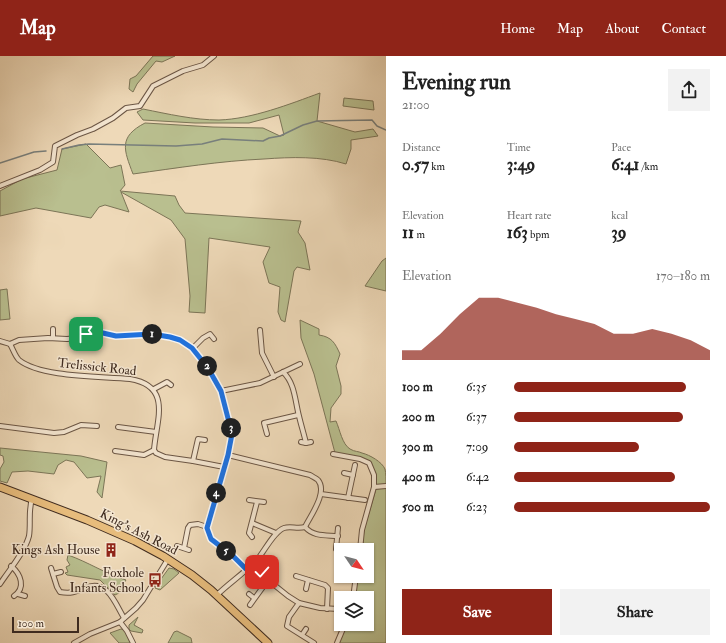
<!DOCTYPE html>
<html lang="en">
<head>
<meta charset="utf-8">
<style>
	body { margin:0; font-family:"IM FELL Double Pica",serif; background:#f2f2f2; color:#222; height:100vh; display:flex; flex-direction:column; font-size:15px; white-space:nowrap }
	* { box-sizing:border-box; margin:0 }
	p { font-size:13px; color:#767676 }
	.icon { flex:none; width:22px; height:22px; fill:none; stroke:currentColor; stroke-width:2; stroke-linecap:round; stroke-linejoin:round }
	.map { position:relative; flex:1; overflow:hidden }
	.drawer { display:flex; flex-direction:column; background:#fff; width:340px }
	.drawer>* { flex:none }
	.needle { width:26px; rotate:125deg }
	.fabs { position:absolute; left:334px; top:487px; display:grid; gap:8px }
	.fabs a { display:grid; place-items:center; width:40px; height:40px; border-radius:0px; background:#fff; box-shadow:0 1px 3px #0004; font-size:20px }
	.scale { position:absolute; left:12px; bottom:10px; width:67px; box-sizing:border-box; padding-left:4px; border:2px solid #3f2b1f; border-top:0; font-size:11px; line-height:14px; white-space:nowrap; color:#3f2b1f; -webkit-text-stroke:3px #f4e6d1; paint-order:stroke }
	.pin { position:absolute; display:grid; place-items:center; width:34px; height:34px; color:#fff; margin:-17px; border-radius:8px; box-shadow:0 2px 6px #0006 }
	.km { position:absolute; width:20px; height:20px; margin:-10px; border-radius:50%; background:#222; color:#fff; font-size:11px; line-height:20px; text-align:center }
	.round { display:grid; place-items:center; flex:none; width:42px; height:42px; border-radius:0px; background:#f2f2f2 }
	.summary { display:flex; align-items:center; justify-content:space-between; height:68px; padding:0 16px }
	h1 { font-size:22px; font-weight:800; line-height:30px }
	.metrics { display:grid; grid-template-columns:repeat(3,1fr); gap:6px; height:68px; padding:4px 16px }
	.metrics div { display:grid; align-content:center }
	.metrics b { font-size:17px; font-weight:800 }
	.metrics small { font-size:11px; font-weight:400 }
	.metrics p { font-size:11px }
	.chart { height:112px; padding:8px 16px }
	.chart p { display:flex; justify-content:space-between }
	.chart svg { width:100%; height:72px; margin-top:4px; fill:#8f2418; opacity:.7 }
	.primary-button { display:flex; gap:8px; margin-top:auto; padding:8px 16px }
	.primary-button a { flex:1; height:46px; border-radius:0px; background:#8f2418; color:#fff; font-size:16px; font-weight:800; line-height:46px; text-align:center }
	.primary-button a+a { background:#f2f2f2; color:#222 }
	ul { padding:0 16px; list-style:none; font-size:13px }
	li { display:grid; grid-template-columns:64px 48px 1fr; align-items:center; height:30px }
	li i { height:10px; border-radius:5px; background:#8f2418 }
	header { display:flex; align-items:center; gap:24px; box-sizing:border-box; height:56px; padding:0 20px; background:#8f2418; color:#fff }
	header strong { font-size:19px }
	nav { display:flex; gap:22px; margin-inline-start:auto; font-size:14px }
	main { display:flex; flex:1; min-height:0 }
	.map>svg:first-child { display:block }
</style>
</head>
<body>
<header>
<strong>Map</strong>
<nav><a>Home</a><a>Map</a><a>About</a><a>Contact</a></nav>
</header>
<main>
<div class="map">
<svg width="386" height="587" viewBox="0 0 386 587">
	<rect width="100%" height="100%" fill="#eed9b8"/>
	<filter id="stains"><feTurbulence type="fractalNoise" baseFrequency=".005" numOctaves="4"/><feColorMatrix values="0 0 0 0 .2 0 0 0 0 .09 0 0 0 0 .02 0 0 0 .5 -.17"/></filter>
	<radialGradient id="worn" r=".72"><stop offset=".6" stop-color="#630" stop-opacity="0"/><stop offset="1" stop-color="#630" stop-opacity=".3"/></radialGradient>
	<g fill="#b9bf8f" stroke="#7c7557">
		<path d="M153 0H175L162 6 156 5 137 28 133 36 129 33 130 23 136 20Z"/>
		<path d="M320 37 317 65 355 76 373 73 378 80 351 84V93L346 108C321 100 291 101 264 103 220 105 177 112 133 118 124 94 118 81 145 67L213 71 263 72 280 80 284 79 279 59 249 67H195L143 64 137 56 143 53C168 58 194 64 219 64 252 63 290 48 320 37Z"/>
		<path d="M344 42 373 45 374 54 343 50Z"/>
		<path d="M86 88 110 112 121 109 125 129 120 135 175 140 179 149 185 157 301 165 298 176 305 187 310 214 297 211 294 215 285 266 281 264 278 256 280 231 269 227 263 206 270 191 209 182 205 257 189 256 190 240 185 183 171 164 121 136 129 156 105 149 99 151 91 162 36 152 0 160V135L22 123 57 114 62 93Z"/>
		<path d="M386 202V235L365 230 382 205Z"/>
		<path d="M7 233 10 263 0 264V234Z"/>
		<path d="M300 264 319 273V279C332 281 335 287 340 298L336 310 341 330V338L331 352 330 366 336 365C340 374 342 388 350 393 355 396 358 395 362 397 370 399 382 406 385 413 386 417 386 424 386 429H375L371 406 335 397 314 318 301 282Z"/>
		<path d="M0 392 81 400 107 406 102 442 97 436 101 420 87 422 74 406 66 404 58 409 54 418 28 415 12 416 7 427 0 425V413L4 406 3 400 0 399Z"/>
		<path d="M386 432V587H339L347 568H367V542H354L358 520H367V494H362L364 474 376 433Z"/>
		<path d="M68 499C88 506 106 518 126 524L122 530 125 532 119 537 115 539 100 524 67 519 65 517 68 516 66 511 70 509 67 504Z"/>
		<path d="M169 512 174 513 179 517 160 534 155 532 156 530Z"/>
		<path d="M138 561 134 569 143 574 142 577 131 575 129 573V569Z"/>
		<path d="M121 573 125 574 131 587H119L110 577Z"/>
		<path d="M177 575 191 582 192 587H168L174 576Z"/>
	</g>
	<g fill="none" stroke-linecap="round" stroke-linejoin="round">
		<g stroke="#787f7c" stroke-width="1.5">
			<path d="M62 93 79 89 89 88 176 90 202 88 222 83 263 85 269 82 280 80 303 69 317 65 372 64 377 70 386 74"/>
			<path d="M0 107 34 96 46 95"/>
		</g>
		<defs>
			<g id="minor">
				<path d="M0 130 40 114 53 106 55 90 77 79 93 73 113 62 126 52 140 50 153 30 183 15 203 9 214 0"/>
				<path d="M260 274 262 297 274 321"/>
				<path d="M53 282V273"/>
				<path d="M0 285 10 288 19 284 48 282 67 283 76 282 94 275 116 280 152 278 162 279 180 284 193 292 208 312 221 335 232 378 228 399 207 471 211 483 233 500 246 513"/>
				<path d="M10 288C13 293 15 300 19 304 42 322 102 320 130 323 173 330 156 365 154 394L156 397 165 401 193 405 224 411"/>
				<path d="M193 292 203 282 210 278 214 283"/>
				<path d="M283 316C295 327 295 345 299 360 301 369 304 378 306 387"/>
				<path d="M154 333 167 326 171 329"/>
				<path d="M221 335 260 327 300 308"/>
				<path d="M0 370 54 377 64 376 81 369 97 370"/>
				<path d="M118 371 156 376"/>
				<path d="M267 378 264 367 298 359"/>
				<path d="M301 386 306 387 311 386"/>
				<path d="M115 395 144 399 154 394"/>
				<path d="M333 398 360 403 369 407 374 419V431L362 474 360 494"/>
				<path d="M193 405 198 383 205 384"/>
				<path d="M344 417 353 419"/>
				<path d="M374 431 386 430"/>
				<path d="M321 438 365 444"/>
				<path d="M348 442 355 409"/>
				<path d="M249 444 264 446"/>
				<path d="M252 467 276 477"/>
				<path d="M305 471C314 481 325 479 338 480"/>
				<path d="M252 481 249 477 257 446"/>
				<path d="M177 490 189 494"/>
				<path d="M184 492 188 472 190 469 198 468 207 471"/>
				<path d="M336 493 338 472"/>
				<path d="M254 507 268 524 288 540 299 547 320 552 339 553"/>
				<path d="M11 510C21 518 26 532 14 540"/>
				<path d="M51 512 57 531 60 536C70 538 76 536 85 532 107 522 115 547 124 562"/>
				<path d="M53 518 61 516"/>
				<path d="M296 520 325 529 328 532 327 553"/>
				<path d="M0 528C9 514 25 496 29 480 31 468 28 455 32 443"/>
				<path d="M306 533 308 524"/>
				<path d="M18 538 25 540"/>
				<path d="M249 538 254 542"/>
				<path d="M217 539C230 526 249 514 260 500 266 492 275 475 284 472 290 470 298 473 305 471 311 459 328 436 318 424 316 422 313 421 310 419L228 399"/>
				<path d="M353 542 356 520"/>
				<path d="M299 547 289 561 287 570 314 587"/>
				<path d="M250 549 268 524"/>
				<path d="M120 566 127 575 133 587"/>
				<path d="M302 579 306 573"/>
				<path d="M74 587 90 578 120 566 136 552 143 544 168 503"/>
				<path d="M337 587 345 568"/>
			</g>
			<path id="trunk" d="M0 431 87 464 135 485 163 500 192 519 211 534 268 587"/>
		</defs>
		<use href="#minor" stroke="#6b5645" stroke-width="6"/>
		<use href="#trunk" stroke="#3f2b1f" stroke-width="9"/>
		<use href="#minor" stroke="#f4e6d1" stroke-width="4"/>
		<use href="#trunk" stroke="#e7bc7c" stroke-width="7"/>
	</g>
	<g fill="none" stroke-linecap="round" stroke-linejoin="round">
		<defs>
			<path id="route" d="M86 278 94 275 116 280 152 278 170 281 180 284 192 292 208 312 221 335 232 378 228 399 207 472 211 483 233 500 246 513 254 507 262 516"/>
		</defs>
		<use href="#route" stroke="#fff" stroke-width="8"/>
		<use href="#route" stroke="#1a73e8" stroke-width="5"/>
	</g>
	<defs>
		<symbol id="building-bare" viewBox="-9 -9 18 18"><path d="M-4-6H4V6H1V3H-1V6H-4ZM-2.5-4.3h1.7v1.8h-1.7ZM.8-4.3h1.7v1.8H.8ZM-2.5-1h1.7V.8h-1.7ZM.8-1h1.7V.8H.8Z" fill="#8f2418" stroke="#f4e6d1" stroke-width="2.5" paint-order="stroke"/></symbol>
		<symbol id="bus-bare" viewBox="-9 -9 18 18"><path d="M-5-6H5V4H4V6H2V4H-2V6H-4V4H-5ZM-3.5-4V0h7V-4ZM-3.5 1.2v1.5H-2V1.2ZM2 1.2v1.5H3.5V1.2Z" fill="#8f2418" stroke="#f4e6d1" stroke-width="2.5" paint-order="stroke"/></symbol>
	</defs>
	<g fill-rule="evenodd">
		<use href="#building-bare" x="101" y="484" width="20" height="20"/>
		<use href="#bus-bare" x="145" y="514" width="20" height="20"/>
	</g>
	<g text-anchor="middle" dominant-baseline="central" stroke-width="3" stroke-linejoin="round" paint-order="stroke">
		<g font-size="13" fill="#3f2b1f" stroke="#f4e6d1">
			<text transform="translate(97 311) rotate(6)">Trelissick Road</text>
			<text transform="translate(139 476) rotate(27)">King's Ash Road</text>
		</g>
		<g font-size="13" fill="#3f2b1f" stroke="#f4e6d1" text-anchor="end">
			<text x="100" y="494">Kings Ash House</text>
			<text x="144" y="517">Foxhole<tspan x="144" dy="15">Infants School</tspan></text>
		</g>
	</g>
	<rect width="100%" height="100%" filter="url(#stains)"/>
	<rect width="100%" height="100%" fill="url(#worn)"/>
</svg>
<div class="fabs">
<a><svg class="needle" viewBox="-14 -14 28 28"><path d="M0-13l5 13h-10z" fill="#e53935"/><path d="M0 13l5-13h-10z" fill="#767676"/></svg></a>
<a><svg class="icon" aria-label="layers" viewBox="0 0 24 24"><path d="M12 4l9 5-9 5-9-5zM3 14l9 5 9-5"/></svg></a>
</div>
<div class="scale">100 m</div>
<div class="pin" style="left:86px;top:278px;background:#1e9e55"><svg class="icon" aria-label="arrive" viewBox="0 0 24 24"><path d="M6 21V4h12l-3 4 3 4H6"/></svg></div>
<div class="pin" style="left:262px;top:516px;background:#d93025"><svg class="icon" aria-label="check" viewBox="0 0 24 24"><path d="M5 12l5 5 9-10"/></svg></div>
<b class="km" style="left:152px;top:278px">1</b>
<b class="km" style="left:207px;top:310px">2</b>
<b class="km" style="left:231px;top:372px">3</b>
<b class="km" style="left:216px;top:437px">4</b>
<b class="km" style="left:226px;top:495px">5</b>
</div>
<section class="drawer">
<div class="summary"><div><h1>Evening run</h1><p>21:00</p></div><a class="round"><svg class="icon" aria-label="share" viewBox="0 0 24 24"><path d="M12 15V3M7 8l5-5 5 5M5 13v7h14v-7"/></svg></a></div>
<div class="metrics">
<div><p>Distance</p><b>0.57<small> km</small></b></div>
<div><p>Time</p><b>3:49</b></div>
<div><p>Pace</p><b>6:41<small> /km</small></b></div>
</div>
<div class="metrics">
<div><p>Elevation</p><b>11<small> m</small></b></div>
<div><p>Heart rate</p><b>163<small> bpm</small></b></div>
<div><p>kcal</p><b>39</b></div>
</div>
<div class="chart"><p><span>Elevation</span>170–180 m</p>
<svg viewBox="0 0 160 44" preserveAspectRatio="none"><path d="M0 44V38L10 38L20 28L30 16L40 6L50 6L60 9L70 12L80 16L90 19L100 22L110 28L120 28L130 25L140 28L150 32L160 38V44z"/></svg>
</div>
<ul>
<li><b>100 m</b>6:35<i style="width:88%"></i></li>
<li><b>200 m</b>6:37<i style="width:86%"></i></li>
<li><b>300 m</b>7:09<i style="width:64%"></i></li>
<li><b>400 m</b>6:42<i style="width:82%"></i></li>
<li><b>500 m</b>6:23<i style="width:100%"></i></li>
</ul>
<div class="primary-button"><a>Save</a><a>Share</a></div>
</section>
</main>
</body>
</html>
